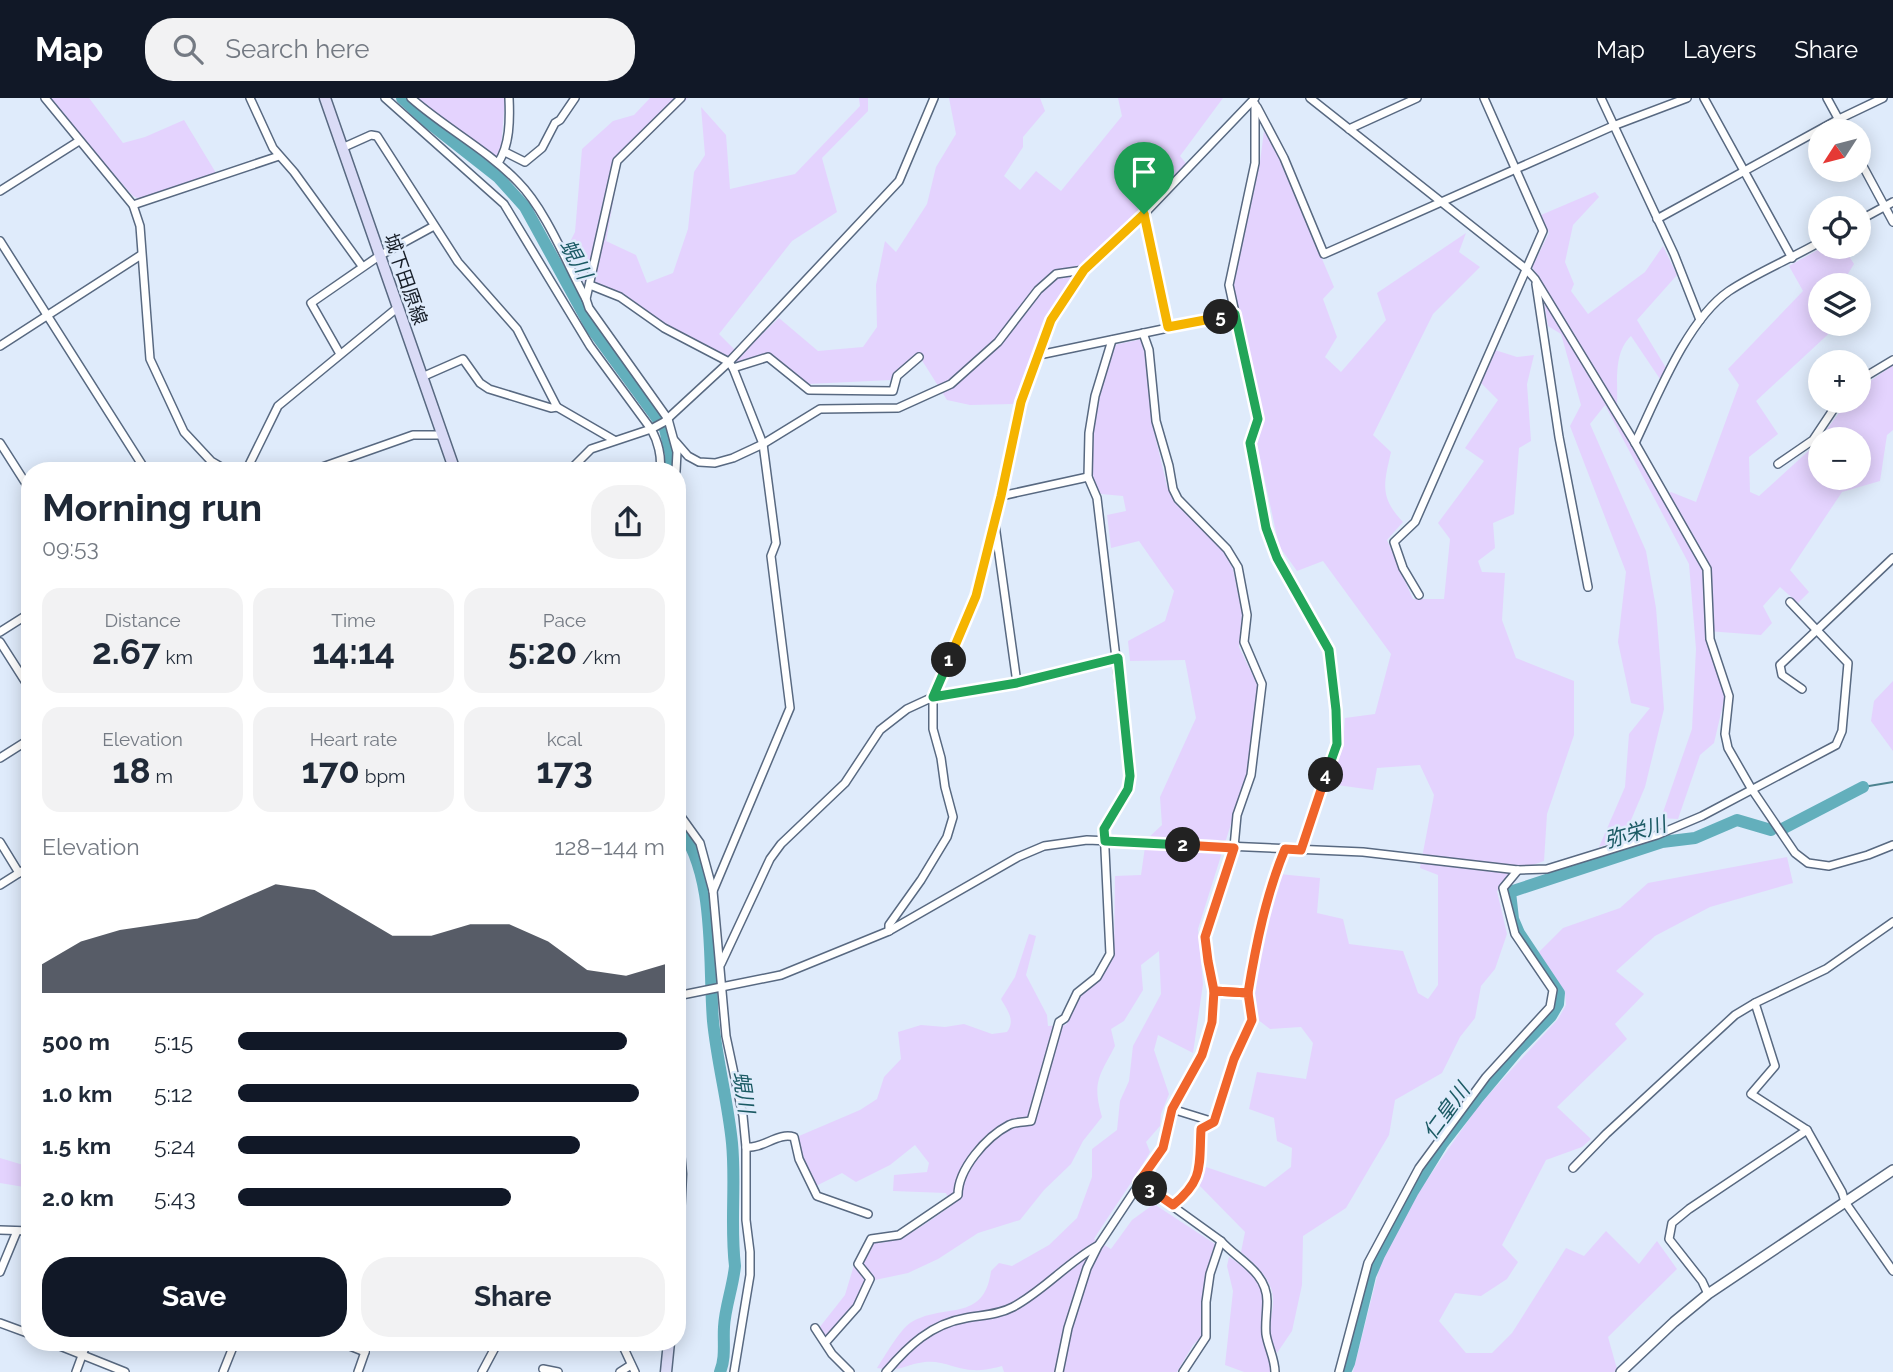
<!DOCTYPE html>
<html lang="en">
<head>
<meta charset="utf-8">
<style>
	body { margin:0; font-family:Raleway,"Noto Sans JP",sans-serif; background:#f2f2f3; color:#1f2937; height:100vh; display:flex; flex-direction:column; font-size:26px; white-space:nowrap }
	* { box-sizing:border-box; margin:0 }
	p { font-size:23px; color:#747a83 }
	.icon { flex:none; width:38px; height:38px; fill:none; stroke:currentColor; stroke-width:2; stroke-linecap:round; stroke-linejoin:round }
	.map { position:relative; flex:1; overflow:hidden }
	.details { position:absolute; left:21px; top:364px; width:665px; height:889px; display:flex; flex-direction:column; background:#fff; border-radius:28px; box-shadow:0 4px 18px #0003 }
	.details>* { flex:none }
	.needle { width:46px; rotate:234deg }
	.tools { position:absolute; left:1808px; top:21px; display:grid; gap:14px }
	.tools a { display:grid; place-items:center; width:63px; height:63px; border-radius:50%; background:#fff; box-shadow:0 4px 18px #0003; font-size:35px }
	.pin { position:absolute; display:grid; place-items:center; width:60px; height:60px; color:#fff; margin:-72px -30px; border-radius:50% 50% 50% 0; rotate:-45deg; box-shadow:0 0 7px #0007 }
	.pin .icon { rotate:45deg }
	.km { position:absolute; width:35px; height:35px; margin:-18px; border-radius:50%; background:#222; color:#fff; font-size:19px; line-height:35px; text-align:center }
	.round { display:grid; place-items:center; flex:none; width:74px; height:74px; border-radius:28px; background:#f2f2f3 }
	.head { display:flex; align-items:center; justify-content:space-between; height:119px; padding:0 21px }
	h1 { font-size:38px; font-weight:700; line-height:52px }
	.figures { display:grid; grid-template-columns:repeat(3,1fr); gap:10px; height:119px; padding:7px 21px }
	.figures div { display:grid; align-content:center; border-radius:18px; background:#f2f2f3; text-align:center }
	.figures b { font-size:35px; font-weight:700 }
	.figures small { font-size:19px; font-weight:400 }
	.figures p { font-size:19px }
	.chart { height:196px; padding:14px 21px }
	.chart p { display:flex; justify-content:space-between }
	.chart svg { width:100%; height:126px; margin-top:7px; fill:#111827; opacity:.7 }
	.primary-button { display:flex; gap:14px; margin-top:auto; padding:14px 21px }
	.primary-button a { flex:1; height:80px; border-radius:28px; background:#111827; color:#fff; font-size:28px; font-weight:700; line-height:80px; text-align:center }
	.primary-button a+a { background:#f2f2f3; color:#1f2937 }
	ul { padding:0 21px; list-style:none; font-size:23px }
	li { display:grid; grid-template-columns:112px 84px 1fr; align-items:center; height:52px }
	li i { height:18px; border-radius:9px; background:#111827 }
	header { display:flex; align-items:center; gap:42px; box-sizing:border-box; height:98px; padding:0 35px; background:#111827; color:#fff }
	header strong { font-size:33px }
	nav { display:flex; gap:38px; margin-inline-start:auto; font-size:24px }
	.search { width:490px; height:63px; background:#f2f2f3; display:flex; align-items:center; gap:18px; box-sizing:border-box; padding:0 24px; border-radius:28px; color:#747a83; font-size:26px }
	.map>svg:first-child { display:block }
</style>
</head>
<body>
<header>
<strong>Map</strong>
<div class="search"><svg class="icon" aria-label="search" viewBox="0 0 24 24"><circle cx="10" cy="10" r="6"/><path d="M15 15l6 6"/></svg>Search here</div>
<nav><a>Map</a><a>Layers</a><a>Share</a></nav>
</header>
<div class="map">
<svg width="1893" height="1274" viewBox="0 0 1893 1274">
	<rect width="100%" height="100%" fill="#dfebfb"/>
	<g fill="#e4d3fe" fill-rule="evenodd">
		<path d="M51 0H89L123 45 145 39 184 22 216 75 140 101 133 98 80 38Z"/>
		<path d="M416 0H505L501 51 496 60 431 14Z"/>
		<path d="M650 0H688L620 66 606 143 636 157 647 185 673 175 688 131 694 74 705 57 701 9 726 37 730 91 795 76 860 8 859 0H868V13L822 60 837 114 792 143 719 236 740 257 779 220 818 253 863 249 877 229 876 187 885 143 896 154 927 106 936 69 956 36 949 0H1040L1045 13 1023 39V49L1004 78 1020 92 1036 73 1061 93 1122 18 1118 0H1223L1180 58 1188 68 1082 168 1044 223 1013 306 970 307 947 302 918 256 895 274 891 282 808 286 769 255 735 267 665 227 623 197 580 182 565 154 575 134 582 51 613 23 634 17Z"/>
		<path d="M1264 33 1279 60 1334 189 1323 201 1337 239 1325 259 1341 274 1386 222 1377 195 1466 135 1459 154 1480 169 1433 216 1373 337 1391 354C1384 385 1379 399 1403 424L1387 442 1413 501H1444L1450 441 1438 425 1484 363 1465 350 1498 302 1481 285 1495 252 1517 259 1534 257 1527 286 1531 343 1519 350 1514 416 1493 425 1495 450 1478 463 1482 474 1505 475 1502 522 1516 560 1574 583V637L1547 716 1544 763 1518 772 1497 793 1507 836 1495 871 1481 888 1475 920 1460 939 1442 975 1395 1002 1389 1037 1346 1110 1303 1138 1302 1187 1292 1233 1277 1255C1262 1229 1274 1223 1273 1200 1272 1181 1254 1165 1241 1154L1245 1134 1199 1087 1203 1080V1068L1265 1089 1291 1069 1292 1050 1277 1043 1274 1020 1249 1011 1257 974 1306 981 1313 945 1301 929 1270 931 1257 921 1253 891 1260 849 1279 776 1320 780 1317 815 1343 821 1349 846 1403 853 1418 895 1428 901 1438 887V777L1420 770 1434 697 1420 667 1377 670 1373 692 1330 686 1343 649 1345 620 1375 616 1391 556 1323 463 1297 473 1279 448 1257 346 1264 322 1233 189 1260 64Z"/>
		<path d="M1595 94 1599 99 1573 127 1565 164 1574 186 1571 193 1588 216 1645 174 1663 148 1677 177 1637 222 1666 270 1660 281 1631 238C1613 255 1618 284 1617 307L1612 312 1663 399 1671 394 1696 404 1739 287 1728 271 1803 193 1789 168 1823 149H1843L1854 166 1841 187H1820V226H1836L1837 228 1756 303 1778 336 1749 359 1750 394 1759 398 1815 347 1848 303H1858L1859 291 1893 267V332L1887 337 1880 383 1842 394 1790 472 1809 494 1798 505 1780 489 1763 508 1772 525 1761 537 1707 533 1706 541 1725 598 1714 645 1700 657 1678 721 1661 720 1692 631 1696 551 1689 466 1605 307 1590 326 1646 453 1656 510 1664 611 1645 689 1623 741 1599 749 1625 689 1629 636 1650 610 1631 605 1618 544 1626 474 1570 328 1581 307 1561 236 1548 228 1540 181 1532 169 1549 135 1541 117ZM1820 341H1858V380H1820Z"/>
		<path d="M1142 241 1146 254 1152 325 1167 388 1174 404 1223 453 1233 471 1242 515 1239 549 1258 588 1247 675 1198 831 1203 886 1193 955 1158 937 1154 952 1169 996 1161 1016 1160 1028 1146 1044 1150 1054C1133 1084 1112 1112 1094 1141L1111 1151 1132 1122 1154 1106 1215 1146C1203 1179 1201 1202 1203 1237L1193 1247 1177 1274H1004L1002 1268C994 1270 983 1273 974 1272 958 1272 942 1262 925 1264 902 1267 904 1274 877 1270 885 1258 899 1233 910 1225 943 1204 984 1226 991 1173L999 1165 1012 1168 1049 1147 1077 1120 1092 1079V1051L1117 1032 1120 1003 1129 983 1133 948 1161 896 1159 853 1141 867 1143 892 1124 923 1111 931 1115 948C1099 979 1092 984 1102 1019L1083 1043 1071 1066 1044 1092 1020 1122 978 1135 938 1161 908 1175 875 1182 870 1178 854 1207 824 1241 819 1230 845 1197 854 1167 865 1144C899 1150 925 1125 951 1108L946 1095 893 1093 894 1077 927 1074 929 1065 915 1047 890 1067 856 1084 842 1075 816 1088 802 1061 799 1038 860 1012 877 1001 884 979 901 961 898 934 921 927 945 929 964 926 992 936 1007 934C1016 922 1007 912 1001 901L1015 879 1029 836 1036 838 1026 877 1047 917 1048 928 1066 927 1080 898 1099 881 1114 858 1115 778 1141 777 1146 742 1162 727 1160 699 1196 620 1185 562 1130 563 1128 543 1165 523 1174 493 1139 443 1111 450 1107 417 1126 413 1123 398 1101 396 1092 379 1093 337 1099 301 1114 247Z"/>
		<path d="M1893 583V653L1871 623 1874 603Z"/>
		<path d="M1787 759 1793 785 1710 809 1655 838 1616 873 1644 896 1615 926 1627 941 1557 1009 1591 1041 1582 1049 1546 1062 1502 1147 1518 1164 1507 1181 1481 1198 1455 1195 1439 1223 1466 1255H1492L1512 1235 1566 1150 1584 1158 1606 1133 1639 1166 1657 1143 1677 1171 1608 1239 1617 1271 1614 1274H1353L1382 1159 1419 1093 1479 1007 1558 921 1566 907 1565 894 1537 856 1563 830 1620 810 1648 785Z"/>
		<path d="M0 1060 30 1069V1090L0 1085Z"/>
		<path d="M1229 1159C1276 1188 1257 1197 1263 1241 1265 1253 1271 1262 1271 1274H1244L1225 1267 1233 1193 1227 1168Z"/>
	</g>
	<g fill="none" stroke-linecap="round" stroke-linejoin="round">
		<path stroke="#4c838f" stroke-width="2" d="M1863 689 1893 684"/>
		<g stroke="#63afbc" stroke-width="12">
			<path d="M402 0 428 24 498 79 525 109 592 231 665 331 671 358 670 373"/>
			<path d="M677 726C717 775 708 863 713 923 717 964 728 1004 732 1045 736 1086 730 1127 735 1168 733 1189 725 1209 724 1229 723 1245 726 1259 720 1274"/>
			<path d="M1784 730 1863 689"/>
			<path d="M1345 1274 1349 1265 1370 1178 1379 1157 1413 1093 1442 1046 1477 1001 1518 952 1551 918 1558 906 1559 895 1519 835 1513 821 1510 794 1662 744 1695 740 1737 722 1771 732"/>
		</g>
		<defs>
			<g id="minor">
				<path d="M45 0 133 107 140 128 150 261 184 334 211 363 228 373"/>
				<path d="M250 0 273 50 294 74 362 168"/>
				<path d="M385 0 504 106 590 248 651 331C658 343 662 359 660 373"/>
				<path d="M411 0C445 30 486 51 518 84 546 112 567 166 586 201"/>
				<path d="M1310 0 1526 171 1535 181 1635 345 1707 471 1710 541 1729 598 1725 636 1728 650 1751 690 1795 755 1808 765 1829 768 1868 757 1893 747"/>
				<path d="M1601 0 1674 156 1700 222"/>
				<path d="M1704 0 1792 160"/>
				<path d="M1827 0 1845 33"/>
				<path d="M1255 6V65L1229 187 1258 321 1250 345 1266 430 1277 460 1329 552 1336 612 1337 646 1301 752"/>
				<path d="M1257 9 1284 60 1324 156 1613 28 1687 0"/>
				<path d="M1349 31 1417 0"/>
				<path d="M342 50 371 37 377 38 458 164 517 231 557 309"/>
				<path d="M505 54 525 64 542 50 555 25 560 22 575 0"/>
				<path d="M1858 59 1893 124"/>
				<path d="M498 65C510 47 510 22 509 0"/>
				<path d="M0 93 79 43"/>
				<path d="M133 107 279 58"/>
				<path d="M1144 116 1168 230"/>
				<path d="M1657 121 1839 21 1883 0"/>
				<path d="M1858 123 1893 104"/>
				<path d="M0 143 146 373"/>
				<path d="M1536 186 1559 339 1588 489"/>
				<path d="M590 187 620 199 664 230 729 264 733 270 763 346 776 445 771 458 790 610 713 793"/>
				<path d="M0 248 141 157"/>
				<path d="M340 256 311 205 379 158 434 128"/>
				<path d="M1039 257 1235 216"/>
				<path d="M733 270 768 259 809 292 893 293 897 278 919 259"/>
				<path d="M422 279 463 261 480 285 489 291 551 310 557 309 614 342"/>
				<path d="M1858 283 1893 262"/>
				<path d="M675 343 688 358 699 364 715 365 733 360 763 346 820 311 898 310 951 286 998 244 1038 192 1056 176 1084 172"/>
				<path d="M0 345 30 392"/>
				<path d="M1635 345C1657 299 1687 222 1729 193 1754 176 1792 160 1820 144"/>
				<path d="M1778 366 1813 342 1839 303"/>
				<path d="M246 373 278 308 397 210"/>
				<path d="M311 373 413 337H442"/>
				<path d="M569 373 591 351 651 331 664 324 729 264 899 83 934 0"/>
				<path d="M676 373 677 354 668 321 589 210 586 201 617 63 681 0"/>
				<path d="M1001 398 1088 379"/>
				<path d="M995 427 1017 585"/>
				<path d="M1419 497 1403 470 1394 444 1415 424 1543 133 1484 0"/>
				<path d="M0 534 30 515"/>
				<path d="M0 544 30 591"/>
				<path d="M1802 591 1782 577 1780 567 1893 460"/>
				<path d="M0 660 30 641"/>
				<path d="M677 713 700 745 713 793 726 938 743 1018 746 1049V1122L750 1154V1177L734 1274"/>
				<path d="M0 744 19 775"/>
				<path d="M0 787 30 768"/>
				<path d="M889 833V827L921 782 947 739 953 719 945 689 941 660 933 631V599L976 498 1001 398 1021 304 1051 222 1084 172 1144 116 1255 0"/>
				<path d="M721 866 770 761 781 746 845 685 880 632 907 611 933 599 1017 585 1118 560"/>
				<path d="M1214 893 1248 895C1256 846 1266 797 1285 751"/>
				<path d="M677 898 781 877 889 833 1018 759 1044 748 1087 742 1363 754 1518 772 1547 771 1657 737 1702 718 1836 647 1842 633 1848 565 1790 504"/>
				<path d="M1172 1011 1214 1024"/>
				<path d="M1807 1032 1842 1094 1845 1104 1893 1173"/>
				<path d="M746 1049C763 1051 778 1034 794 1039L799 1061 817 1098 868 1116"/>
				<path d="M1573 1070 1606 1036 1735 917 1755 905 1826 871 1893 824"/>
				<path d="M1139 1084 1221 1143C1238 1162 1267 1174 1267 1203 1267 1214 1265 1225 1266 1236 1268 1249 1275 1261 1275 1274"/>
				<path d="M1173 1107C1204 1082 1199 1068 1201 1031L1214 1024 1234 961 1252 922 1248 895"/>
				<path d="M0 1132 30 1133"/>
				<path d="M0 1174 17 1133"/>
				<path d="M1708 1196 1702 1183 1669 1141 1672 1125 1689 1111 1807 1032 1751 996 1775 968 1755 905"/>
				<path d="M0 1225 30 1236"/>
				<path d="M815 1230 832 1256 850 1274"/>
				<path d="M50 1244 125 1274"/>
				<path d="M340 1244 365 1254"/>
				<path d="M621 1244 635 1274"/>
				<path d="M826 1244 857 1209 870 1181 858 1166 871 1141 899 1137 958 1097C958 1071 986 1039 1009 1027 1015 1024 1024 1024 1031 1023L1059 924 1065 920 1077 895 1097 879 1110 856 1104 731 1128 690 1130 678 1097 400 1088 379 1089 335 1095 298 1112 242"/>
				<path d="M543 1271 558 1274"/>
				<path d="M76 1274 87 1244"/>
				<path d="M223 1274 235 1244"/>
				<path d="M358 1274 365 1254V1244"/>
				<path d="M482 1274 498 1244"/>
				<path d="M620 1274 631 1267"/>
				<path d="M886 1274C908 1248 931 1226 966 1220 982 1217 998 1217 1013 1209 1043 1193 1067 1165 1097 1148"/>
				<path d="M1059 1274 1068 1230 1087 1170 1098 1148 1163 1050 1172 1011 1202 957 1212 924 1214 893 1205 839 1234 749 1237 717 1251 677 1262 586 1244 544 1247 517 1238 469 1227 451 1178 401 1173 391 1169 368 1156 323 1149 252 1143 235"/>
				<path d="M1183 1274 1206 1239V1204L1210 1176 1221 1143"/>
				<path d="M1339 1274 1368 1165 1419 1070 1486 979 1550 909 1553 892 1515 836 1503 790 1518 772"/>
			</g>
			<path id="tertiary" d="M1621 1274 1674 1224 1708 1196 1893 1072"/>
			<g id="secondary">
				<path d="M325 0 455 373"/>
				<path d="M677 1031 681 1076 677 1161"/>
				<path d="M666 1274 669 1244"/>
			</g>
		</defs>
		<use href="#minor" stroke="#586981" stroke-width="10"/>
		<use href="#tertiary" stroke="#586981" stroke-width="12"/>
		<use href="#secondary" stroke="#586981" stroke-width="13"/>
		<use href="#minor" stroke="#fff" stroke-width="7"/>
		<use href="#tertiary" stroke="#fff" stroke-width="9"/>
		<use href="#secondary" stroke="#dadbf6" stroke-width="10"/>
	</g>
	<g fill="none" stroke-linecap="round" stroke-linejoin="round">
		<defs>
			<path id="split-1" d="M949 562 976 498 1001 398 1021 304 1051 222 1084 172 1144 116"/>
			<path id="split-2" d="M949 562 933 599 1017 585 1118 560 1130 678 1128 691 1104 731 1105 743 1183 747"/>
			<path id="split-3" d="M1150 1091 1173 1107C1204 1082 1199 1068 1201 1031L1214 1024 1234 961 1252 922 1248 895 1214 893 1208 863 1205 839 1234 750 1183 747"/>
			<path id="split-4" d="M1150 1091 1139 1084 1163 1050 1172 1011 1202 957 1212 924 1214 893 1248 895C1256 846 1266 797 1285 751L1301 752 1326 677"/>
			<path id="split-5" d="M1221 219 1235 216 1258 321 1250 345 1266 430 1277 460 1329 552 1336 612 1337 646 1326 677"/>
			<path id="split-6" d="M1144 116 1168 229 1221 219"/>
		</defs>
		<use href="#split-1" stroke="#fff" stroke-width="14"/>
		<use href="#split-2" stroke="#fff" stroke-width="14"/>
		<use href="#split-3" stroke="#fff" stroke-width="14"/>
		<use href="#split-4" stroke="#fff" stroke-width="14"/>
		<use href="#split-5" stroke="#fff" stroke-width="14"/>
		<use href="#split-6" stroke="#fff" stroke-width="14"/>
		<use href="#split-1" stroke="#f5b400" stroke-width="9"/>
		<use href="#split-2" stroke="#22a559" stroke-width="9"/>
		<use href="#split-3" stroke="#f0652b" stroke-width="9"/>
		<use href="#split-4" stroke="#f0652b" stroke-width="9"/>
		<use href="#split-5" stroke="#22a559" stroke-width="9"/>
		<use href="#split-6" stroke="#f5b400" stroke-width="9"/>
	</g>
	<g text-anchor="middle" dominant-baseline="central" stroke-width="5" stroke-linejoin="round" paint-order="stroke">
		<g font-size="19" fill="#161d27" stroke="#dfebfb">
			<text transform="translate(406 181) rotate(71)">城下田原線</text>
		</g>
		<g font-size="21" font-style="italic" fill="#1b5a64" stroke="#dfebfb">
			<text transform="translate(576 161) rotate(61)">蜆川</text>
			<text transform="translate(1635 734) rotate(-16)">弥栄川</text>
			<text transform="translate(744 994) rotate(81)">蜆川</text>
			<text transform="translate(1446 1013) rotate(-54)">仁皇川</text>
		</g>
	</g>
</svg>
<div class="tools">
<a><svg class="needle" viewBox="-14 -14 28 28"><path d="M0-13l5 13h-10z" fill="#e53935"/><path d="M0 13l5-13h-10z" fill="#747a83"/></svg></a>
<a><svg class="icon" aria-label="locate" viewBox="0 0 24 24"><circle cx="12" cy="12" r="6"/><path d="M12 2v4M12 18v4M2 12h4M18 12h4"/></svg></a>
<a><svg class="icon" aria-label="layers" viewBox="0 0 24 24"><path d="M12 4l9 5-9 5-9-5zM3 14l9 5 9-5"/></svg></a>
<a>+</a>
<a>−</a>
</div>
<div class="pin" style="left:1144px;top:116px;background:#1e9e55"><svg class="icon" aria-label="arrive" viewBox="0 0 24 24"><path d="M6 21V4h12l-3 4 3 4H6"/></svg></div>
<b class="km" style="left:949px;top:562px">1</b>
<b class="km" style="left:1183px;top:747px">2</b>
<b class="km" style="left:1150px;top:1091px">3</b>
<b class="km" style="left:1326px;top:677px">4</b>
<b class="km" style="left:1221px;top:219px">5</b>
<section class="details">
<div class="head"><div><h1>Morning run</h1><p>09:53</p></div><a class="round"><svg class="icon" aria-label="share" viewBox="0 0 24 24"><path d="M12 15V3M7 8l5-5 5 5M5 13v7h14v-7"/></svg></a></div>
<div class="figures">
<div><p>Distance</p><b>2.67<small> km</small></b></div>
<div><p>Time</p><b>14:14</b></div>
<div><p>Pace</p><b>5:20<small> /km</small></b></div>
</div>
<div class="figures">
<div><p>Elevation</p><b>18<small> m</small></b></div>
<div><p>Heart rate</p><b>170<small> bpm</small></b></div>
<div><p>kcal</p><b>173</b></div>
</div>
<div class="chart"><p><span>Elevation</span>128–144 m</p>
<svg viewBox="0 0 160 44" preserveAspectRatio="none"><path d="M0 44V34L10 26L20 22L30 20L40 18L50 12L60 6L70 8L80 16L90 24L100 24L110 20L120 20L130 26L140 36L150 38L160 34V44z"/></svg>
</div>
<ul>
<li><b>500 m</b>5:15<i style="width:91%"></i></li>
<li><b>1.0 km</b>5:12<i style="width:94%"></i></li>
<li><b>1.5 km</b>5:24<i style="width:80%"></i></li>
<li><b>2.0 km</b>5:43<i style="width:64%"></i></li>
</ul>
<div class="primary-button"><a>Save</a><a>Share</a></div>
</section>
</div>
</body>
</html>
